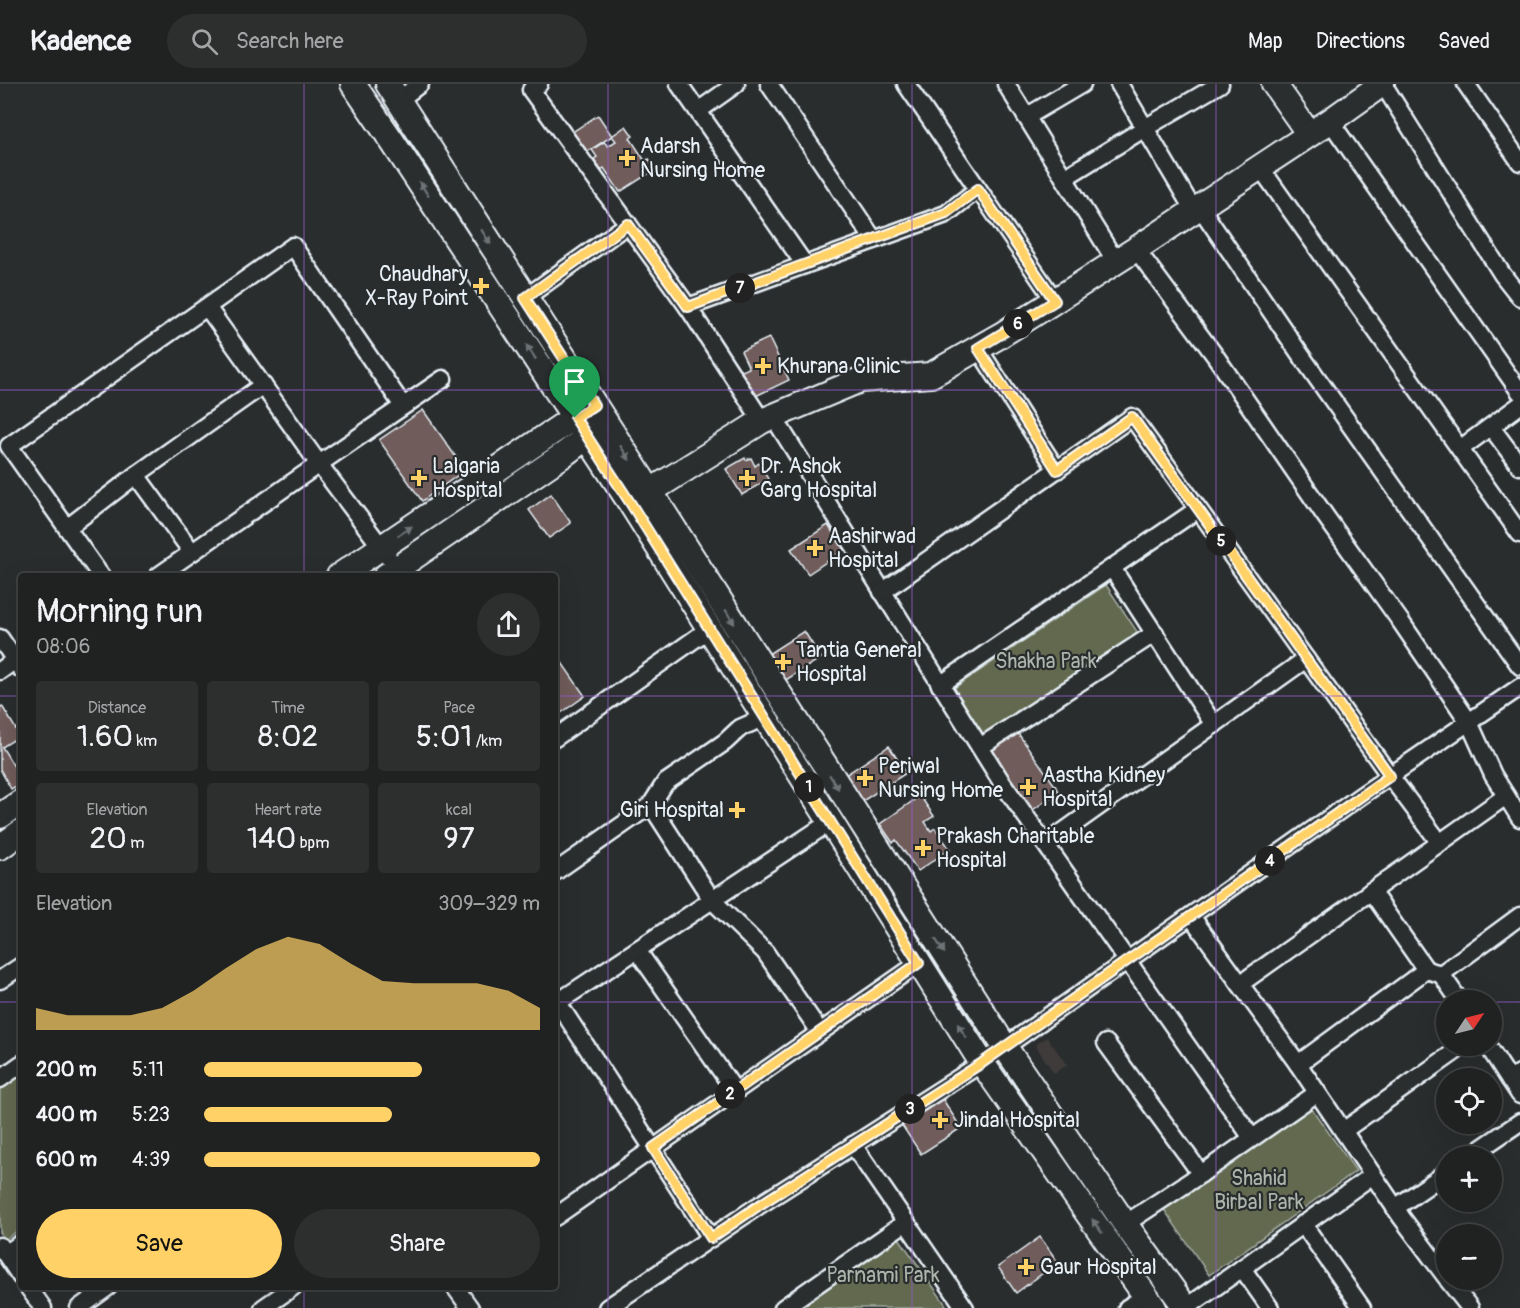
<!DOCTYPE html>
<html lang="en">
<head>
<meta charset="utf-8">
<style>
	body { margin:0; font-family:Pangolin,sans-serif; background:#2d2f2f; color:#f1f3f6; height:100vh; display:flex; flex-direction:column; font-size:22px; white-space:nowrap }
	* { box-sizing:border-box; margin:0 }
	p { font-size:20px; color:#a2a4a5 }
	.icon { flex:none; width:33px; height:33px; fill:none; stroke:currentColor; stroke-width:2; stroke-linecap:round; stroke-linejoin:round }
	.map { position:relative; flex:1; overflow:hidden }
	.drawer { position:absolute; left:18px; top:489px; width:540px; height:717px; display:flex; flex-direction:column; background:#202222; border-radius:6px; box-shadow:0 6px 24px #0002,0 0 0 2px #3d3f40 }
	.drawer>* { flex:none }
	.needle { width:39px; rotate:55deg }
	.tools { position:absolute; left:1436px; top:906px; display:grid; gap:12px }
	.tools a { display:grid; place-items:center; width:66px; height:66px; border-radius:50%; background:#202222; box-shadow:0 6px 24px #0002,0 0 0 2px #3d3f40; font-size:30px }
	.pin { position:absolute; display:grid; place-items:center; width:51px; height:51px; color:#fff; margin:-62px -26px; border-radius:50% 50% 50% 0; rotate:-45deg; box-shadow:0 0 6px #0007 }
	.pin .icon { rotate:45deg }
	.km { position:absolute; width:30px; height:30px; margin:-15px; border-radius:50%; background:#222; color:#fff; font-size:16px; line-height:30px; text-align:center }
	.round { display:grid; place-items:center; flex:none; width:63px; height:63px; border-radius:32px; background:#2d2f2f }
	.overview { display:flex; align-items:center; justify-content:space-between; height:102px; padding:0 18px }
	h1 { font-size:33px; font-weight:600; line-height:45px }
	.stats { display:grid; grid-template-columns:repeat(3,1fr); gap:9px; height:102px; padding:6px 18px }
	.stats div { display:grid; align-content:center; border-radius:6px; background:#2d2f2f; text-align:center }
	.stats b { font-size:30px; font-weight:600 }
	.stats small { font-size:16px; font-weight:400 }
	.stats p { font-size:16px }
	.chart { height:168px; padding:12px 18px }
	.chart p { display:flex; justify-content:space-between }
	.chart svg { width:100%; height:108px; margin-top:6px; fill:#ffd166; opacity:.7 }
	.primary-button { display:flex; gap:12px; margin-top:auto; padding:12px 18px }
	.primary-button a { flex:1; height:69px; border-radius:36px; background:#ffd166; color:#111; font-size:24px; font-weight:600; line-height:69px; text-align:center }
	.primary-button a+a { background:#2d2f2f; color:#f1f3f6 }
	ul { padding:0 18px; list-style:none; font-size:20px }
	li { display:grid; grid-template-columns:96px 72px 1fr; align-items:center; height:45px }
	li i { height:15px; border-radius:8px; background:#ffd166 }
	header { display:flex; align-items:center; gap:36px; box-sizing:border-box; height:84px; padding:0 30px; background:#202222; border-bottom:2px solid #3d3f40 }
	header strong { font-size:28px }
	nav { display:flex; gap:33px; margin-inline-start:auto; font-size:21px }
	.search { width:420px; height:54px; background:#2d2f2f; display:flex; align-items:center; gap:15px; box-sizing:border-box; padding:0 21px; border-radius:33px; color:#a2a4a5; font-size:22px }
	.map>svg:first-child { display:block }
</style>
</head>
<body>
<header>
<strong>Kadence</strong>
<div class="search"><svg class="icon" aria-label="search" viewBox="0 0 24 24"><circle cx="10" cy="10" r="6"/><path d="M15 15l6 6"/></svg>Search here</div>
<nav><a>Map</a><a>Directions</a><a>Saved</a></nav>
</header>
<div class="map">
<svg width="1520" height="1224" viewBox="0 0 1520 1224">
	<rect width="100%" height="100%" fill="#2a2d2e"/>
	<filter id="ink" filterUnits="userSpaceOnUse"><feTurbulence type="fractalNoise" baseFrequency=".0167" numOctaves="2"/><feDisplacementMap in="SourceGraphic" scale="12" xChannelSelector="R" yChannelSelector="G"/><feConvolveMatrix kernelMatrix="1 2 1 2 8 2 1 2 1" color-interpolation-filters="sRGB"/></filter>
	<g filter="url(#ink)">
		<path fill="#3f3b3b" d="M1047 953 1067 981 1054 989 1035 961Z"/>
		<g fill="#62694f" stroke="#a5ada4" stroke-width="1.5">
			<path d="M1106 501 1138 549 985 652 953 605Z"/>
			<path d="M21 989V1144L5 1156 0 1148V1004Z"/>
			<path d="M1309 1021 1356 1087 1209 1191 1163 1124Z"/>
			<path d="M892 1144 946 1221 943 1224H779Z"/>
		</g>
		<g fill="#6f5c5a" stroke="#e8f1f8" stroke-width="1.5">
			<path d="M598 31 612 52 584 70 571 49Z"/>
			<path d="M626 42 633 52 630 54 645 77 649 75 656 85 620 108 604 84 601 86 594 75 597 73 592 66 604 58 608 62 616 57 612 52Z"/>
			<path d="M769 254 789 296 739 320 727 294 749 284 741 267Z"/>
			<path d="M423 326 465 386 422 417 379 356Z"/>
			<path d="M745 374 746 376 751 374 755 382 759 379 768 395 742 411 726 385Z"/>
			<path d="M551 410 571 439 549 454 529 426Z"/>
			<path d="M828 441 844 466 808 490 791 465Z"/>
			<path d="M804 547 821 574 781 599 765 572Z"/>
			<path d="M558 573 585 612 561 629 555 620V575Z"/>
			<path d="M2 622 20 652 2 663 21 694V699L11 705 0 685V624Z"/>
			<path d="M1017 648 1059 707 1030 728 988 668Z"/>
			<path d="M889 662 906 689 858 720 841 694Z"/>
			<path d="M920 712 934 732 925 738 931 747 935 744 950 765 918 787 896 756 893 759 880 740Z"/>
			<path d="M942 1014 961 1044 921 1070 901 1040Z"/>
			<path d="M1040 1153 1058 1178 1016 1209 998 1183Z"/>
		</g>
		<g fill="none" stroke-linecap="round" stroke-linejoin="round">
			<defs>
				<g id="street">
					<path d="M539 0 531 6 688 223 946 130 978 105"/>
					<path d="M679 0 805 181"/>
					<path d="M769 0 874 156"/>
					<path d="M906 0 1055 217"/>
					<path d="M1006 0 1116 178"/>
					<path d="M1119 0 1194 127"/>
					<path d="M1383 0 1502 190 1520 213"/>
					<path d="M1466 0 1520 78"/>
					<path d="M399 16 420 0"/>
					<path d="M698 27 736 0"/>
					<path d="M1026 33 1082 0"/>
					<path d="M1330 37 1520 308"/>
					<path d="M1260 83 1520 450"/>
					<path d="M1064 94 1145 44 1220 0"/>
					<path d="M1200 123 1300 270 1520 582"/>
					<path d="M1136 165 1216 273 1326 433 1401 538 1469 638 1493 691 1520 734"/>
					<path d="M525 214 628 140"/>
					<path d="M207 223 319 380 388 472"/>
					<path d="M688 223 762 337"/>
					<path d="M978 264 1057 386"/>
					<path d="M773 332 1001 697 1252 1054"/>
					<path d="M1491 343 1520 382"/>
					<path d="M1460 365 1520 321"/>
					<path d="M136 391 192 468"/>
					<path d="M67 444 136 391 263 301"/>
					<path d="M1112 484 1214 641"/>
					<path d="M101 492 9 362 293 162 403 322"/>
					<path d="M158 492 319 380 443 295"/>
					<path d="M882 508 1132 333 1390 692 1440 759"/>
					<path d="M0 554 21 585"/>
					<path d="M0 587 15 576"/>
					<path d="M940 601 1198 425"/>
					<path d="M555 654 709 545"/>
					<path d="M980 663 1155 549"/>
					<path d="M651 721 665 699 725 658 740 644 765 633"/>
					<path d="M1046 760 1306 575"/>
					<path d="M555 788 651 721 712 816 765 868 820 948"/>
					<path d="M1371 807 1426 886"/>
					<path d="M1191 832 1240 900 1506 712"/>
					<path d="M637 866 735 1007"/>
					<path d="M1441 890 1459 916"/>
					<path d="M0 896 21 882"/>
					<path d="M1240 900 1298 980"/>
					<path d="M558 919 711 1154"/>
					<path d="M555 920 830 738"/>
					<path d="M1106 959 1201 1090"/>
					<path d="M1488 962 1510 996"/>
					<path d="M1520 989 1510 996 1520 1011"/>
					<path d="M0 995 21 980"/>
					<path d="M1343 1047 1463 962"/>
					<path d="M853 1061 965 1224"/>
					<path d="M1470 1072 1520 1038"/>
					<path d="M1395 1124 1446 1089"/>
					<path d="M555 1133 919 879"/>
					<path d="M1125 1140 1201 1090 1317 1009"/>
					<path d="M1303 1140 1362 1224"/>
					<path d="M0 1162 21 1193"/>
					<path d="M6 1170 21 1159"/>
					<path d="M1242 1184 1270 1224"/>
					<path d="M1446 1193 1402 1134 1298 980 1426 886 1441 890 1520 832"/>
					<path d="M1448 1196 1470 1224"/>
					<path d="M28 1203 43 1224"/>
					<path d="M455 1203 470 1224"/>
					<path d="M79 1224 108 1203"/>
					<path d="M263 1224 293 1203"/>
					<path d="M607 1224 758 1122 982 979 1362 711 1520 603"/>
					<path d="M783 1224 906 1138"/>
					<path d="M1127 1224 1146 1212"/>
					<path d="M1186 1224 1373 1091"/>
				</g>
				<g id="secondary">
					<path d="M353 0 392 57 631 420 982 979 1154 1224"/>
					<path d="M388 0 650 407 1005 963 1125 1140 1186 1224"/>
					<path d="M1274 0 1309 50"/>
					<path d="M638 415 762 337 860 296 931 291 1001 251 1136 165 1330 37 1382 0"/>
					<path d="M339 492 588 324"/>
					<path d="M386 492 563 371 599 344"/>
					<path d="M0 732 21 718"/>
					<path d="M0 763 21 748"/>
				</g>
			</defs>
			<use href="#street" stroke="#e8f1f8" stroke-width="21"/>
			<use href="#secondary" stroke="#e8f1f8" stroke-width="28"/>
			<use href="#street" stroke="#2a2d2e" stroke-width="16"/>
			<use href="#secondary" stroke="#2a2d2e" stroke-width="24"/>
		</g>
		<defs><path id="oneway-solid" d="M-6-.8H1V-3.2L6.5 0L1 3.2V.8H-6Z" transform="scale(1.5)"/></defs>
		<g fill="#6c7275">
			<use href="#oneway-solid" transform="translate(424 105) rotate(-123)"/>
			<use href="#oneway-solid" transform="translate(486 153) rotate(57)"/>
			<use href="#oneway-solid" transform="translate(531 268) rotate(-124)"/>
			<use href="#oneway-solid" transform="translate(625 369) rotate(57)"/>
			<use href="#oneway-solid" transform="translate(405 447) rotate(-34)"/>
			<use href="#oneway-solid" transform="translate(730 533) rotate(58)"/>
			<use href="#oneway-solid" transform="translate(834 698) rotate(58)"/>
			<use href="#oneway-solid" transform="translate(940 862) rotate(57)"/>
			<use href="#oneway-solid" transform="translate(962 947) rotate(-122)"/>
			<use href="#oneway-solid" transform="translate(1097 1142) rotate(-125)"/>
		</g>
	</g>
	<g fill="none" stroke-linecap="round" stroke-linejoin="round" filter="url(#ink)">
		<defs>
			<path id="route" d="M978 105 1055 217 978 264 1057 386 1132 333 1390 692 982 979 758 1122 711 1154 653 1064 919 879 631 420 575 334 594 321 525 214 628 140 688 223 946 129Z"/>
		</defs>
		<use href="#route" stroke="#fff" stroke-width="12"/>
		<use href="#route" stroke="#ffd166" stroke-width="8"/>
	</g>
	<path fill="none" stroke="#965dcd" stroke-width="1.5" stroke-opacity="0.55" d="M304 0V492M608 0V1224M912 0V1224M1216 0V1224M0 306H1520M0 612H21M555 612H1520M0 918H21M555 918H1446M1491 918H1520M304 1203V1224"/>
	<g fill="#ffd166" stroke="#2a2d2e" stroke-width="2">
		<path d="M624 65h6v6h6v6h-6v6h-6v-6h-6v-6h6z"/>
		<path d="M478 193h6v6h6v6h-6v6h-6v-6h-6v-6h6z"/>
		<path d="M760 273h6v6h6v6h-6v6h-6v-6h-6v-6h6z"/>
		<path d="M416 385h6v6h6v6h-6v6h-6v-6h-6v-6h6z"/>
		<path d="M744 385h6v6h6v6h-6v6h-6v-6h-6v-6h6z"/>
		<path d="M812 455h6v6h6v6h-6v6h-6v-6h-6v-6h6z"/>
		<path d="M780 569h6v6h6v6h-6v6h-6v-6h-6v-6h6z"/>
		<path d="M862 685h6v6h6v6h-6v6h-6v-6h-6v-6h6z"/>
		<path d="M1025 694h6v6h6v6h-6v6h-6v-6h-6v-6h6z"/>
		<path d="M734 717h6v6h6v6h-6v6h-6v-6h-6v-6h6z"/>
		<path d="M920 755h6v6h6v6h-6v6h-6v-6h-6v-6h6z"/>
		<path d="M937 1027h6v6h6v6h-6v6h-6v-6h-6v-6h6z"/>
		<path d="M1023 1174h6v6h6v6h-6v6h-6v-6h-6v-6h6z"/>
	</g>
	<g text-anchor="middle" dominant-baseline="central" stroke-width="4.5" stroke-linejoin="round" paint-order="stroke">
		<g font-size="21" fill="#e8f1f8" stroke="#2a2d2e" text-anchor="start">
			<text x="640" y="62">Adarsh<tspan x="640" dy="24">Nursing Home</tspan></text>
			<text x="468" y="190" text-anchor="end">Chaudhary<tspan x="468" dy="24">X-Ray Point</tspan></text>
			<text x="777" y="282">Khurana Clinic</text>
			<text x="432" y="382">Lalgaria<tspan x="432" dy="24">Hospital</tspan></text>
			<text x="760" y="382">Dr. Ashok<tspan x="760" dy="24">Garg Hospital</tspan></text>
			<text x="828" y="452">Aashirwad<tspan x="828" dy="24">Hospital</tspan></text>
			<text x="796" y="566">Tantia General<tspan x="796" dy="24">Hospital</tspan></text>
			<text x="878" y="682">Periwal<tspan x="878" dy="24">Nursing Home</tspan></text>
			<text x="1042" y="691">Aastha Kidney<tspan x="1042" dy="24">Hospital</tspan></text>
			<text x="724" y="726" text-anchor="end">Giri Hospital</text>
			<text x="936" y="752">Prakash Charitable<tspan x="936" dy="24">Hospital</tspan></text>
			<text x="954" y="1036">Jindal Hospital</text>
			<text x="1040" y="1183">Gaur Hospital</text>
		</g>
		<g font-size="21" fill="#acb4ac" stroke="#2a2d2e">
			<text x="1046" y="577">Shakha Park</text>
			<text x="1259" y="1094">Shahid<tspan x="1259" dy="24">Birbal Park</tspan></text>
			<text x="883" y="1191">Parnami Park</text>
		</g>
	</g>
</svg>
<div class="tools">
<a><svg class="needle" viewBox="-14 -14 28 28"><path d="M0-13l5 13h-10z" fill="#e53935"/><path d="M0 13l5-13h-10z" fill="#a2a4a5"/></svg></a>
<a><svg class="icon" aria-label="locate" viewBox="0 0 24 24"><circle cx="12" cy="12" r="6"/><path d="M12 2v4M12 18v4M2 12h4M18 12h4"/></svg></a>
<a>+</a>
<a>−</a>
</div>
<div class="pin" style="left:575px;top:334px;background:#1e9e55"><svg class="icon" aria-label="arrive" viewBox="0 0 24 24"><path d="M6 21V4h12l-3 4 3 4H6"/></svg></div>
<b class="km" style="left:809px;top:703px">1</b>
<b class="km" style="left:730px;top:1010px">2</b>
<b class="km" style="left:910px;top:1025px">3</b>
<b class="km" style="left:1270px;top:777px">4</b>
<b class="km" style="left:1221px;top:457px">5</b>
<b class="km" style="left:1018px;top:240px">6</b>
<b class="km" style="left:740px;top:204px">7</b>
<section class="drawer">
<div class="overview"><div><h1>Morning run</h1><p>08:06</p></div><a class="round"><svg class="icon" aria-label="share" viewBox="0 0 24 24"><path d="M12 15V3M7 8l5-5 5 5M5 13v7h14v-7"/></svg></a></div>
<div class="stats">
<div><p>Distance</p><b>1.60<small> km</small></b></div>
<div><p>Time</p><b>8:02</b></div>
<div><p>Pace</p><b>5:01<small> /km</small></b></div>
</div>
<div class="stats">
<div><p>Elevation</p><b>20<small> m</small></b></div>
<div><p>Heart rate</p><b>140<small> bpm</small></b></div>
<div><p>kcal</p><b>97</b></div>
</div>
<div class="chart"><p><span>Elevation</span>309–329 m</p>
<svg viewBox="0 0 160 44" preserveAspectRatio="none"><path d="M0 44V35L10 38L20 38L30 38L40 35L50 28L60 19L70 11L80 6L90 9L100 17L110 24L120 25L130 25L140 25L150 28L160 35V44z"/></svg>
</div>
<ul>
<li><b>200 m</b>5:11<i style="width:65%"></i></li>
<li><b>400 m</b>5:23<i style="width:56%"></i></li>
<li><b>600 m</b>4:39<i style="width:100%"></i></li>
</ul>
<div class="primary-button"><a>Save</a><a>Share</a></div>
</section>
</div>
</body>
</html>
